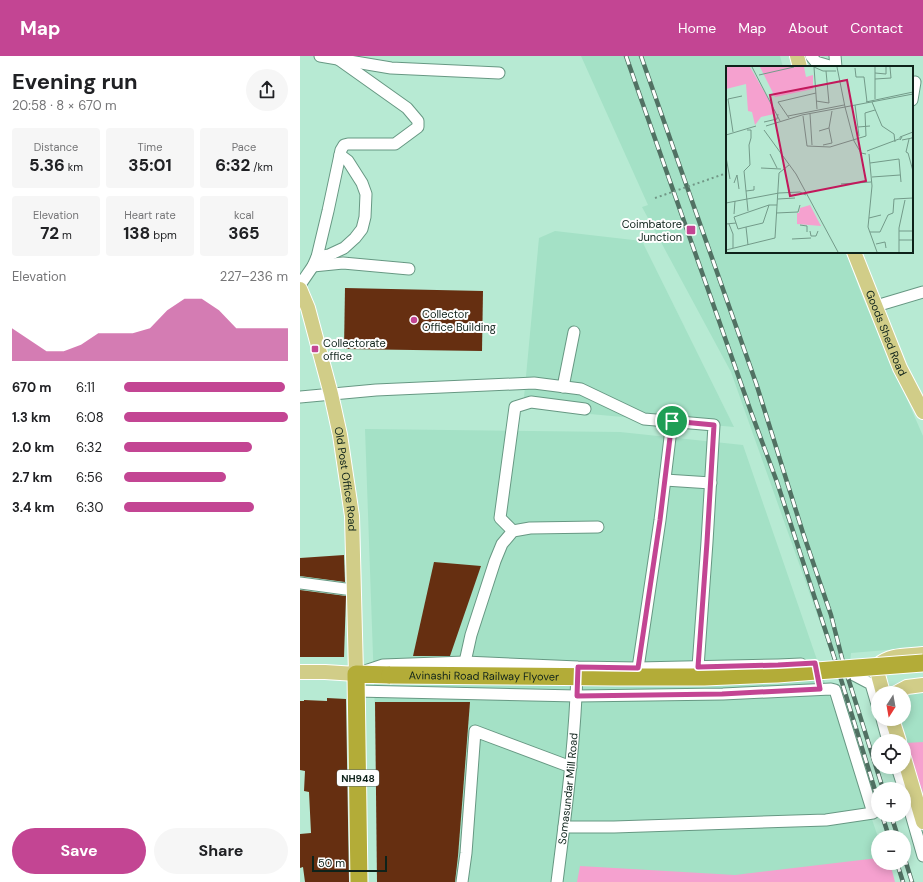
<!DOCTYPE html>
<html lang="en">
<head>
<meta charset="utf-8">
<style>
	body { margin:0; font-family:"DM Sans",sans-serif; background:#f6f6f6; color:#202124; height:100vh; display:flex; flex-direction:column; font-size:15px; white-space:nowrap }
	* { box-sizing:border-box; margin:0 }
	p { font-size:13px; color:#757577 }
	.icon { flex:none; width:22px; height:22px; fill:none; stroke:currentColor; stroke-width:2; stroke-linecap:round; stroke-linejoin:round }
	.map { position:relative; flex:1; overflow:hidden }
	.side { display:flex; flex-direction:column; background:#fff; width:300px }
	.side>* { flex:none }
	.needle { width:26px; rotate:191deg }
	.buttons { position:absolute; left:571px; top:630px; display:grid; gap:8px }
	.buttons a { display:grid; place-items:center; width:40px; height:40px; border-radius:50%; background:#fff; box-shadow:0 2px 10px #0003; font-size:20px }
	.scale { position:absolute; left:12px; bottom:10px; width:75px; box-sizing:border-box; padding-left:4px; border:2px solid #0e221a; border-top:0; font-size:11px; line-height:14px; white-space:nowrap; color:#0e221a; -webkit-text-stroke:3px #fefefe; paint-order:stroke }
	.pin { position:absolute; display:grid; place-items:center; width:34px; height:34px; color:#fff; margin:-17px; border:2px solid #fff; border-radius:50%; box-shadow:0 1px 4px #0007 }
	.round { display:grid; place-items:center; flex:none; width:42px; height:42px; border-radius:21px; background:#f6f6f6 }
	.headline { display:flex; align-items:center; justify-content:space-between; height:68px; padding:0 12px }
	h1 { font-size:22px; font-weight:700; line-height:30px }
	.figures { display:grid; grid-template-columns:repeat(3,1fr); gap:6px; height:68px; padding:4px 12px }
	.figures div { display:grid; align-content:center; border-radius:4px; background:#f6f6f6; text-align:center }
	.figures b { font-size:17px; font-weight:700 }
	.figures small { font-size:11px; font-weight:400 }
	.figures p { font-size:11px }
	.chart { height:112px; padding:8px 12px }
	.chart p { display:flex; justify-content:space-between }
	.chart svg { width:100%; height:72px; margin-top:4px; fill:#c34593; opacity:.7 }
	.button { display:flex; gap:8px; margin-top:auto; padding:8px 12px }
	.button a { flex:1; height:46px; border-radius:24px; background:#c34593; color:#fff; font-size:16px; font-weight:700; line-height:46px; text-align:center }
	.button a+a { background:#f6f6f6; color:#202124 }
	ul { padding:0 12px; list-style:none; font-size:13px }
	li { display:grid; grid-template-columns:64px 48px 1fr; align-items:center; height:30px }
	li i { height:10px; border-radius:5px; background:#c34593 }
	header { display:flex; align-items:center; gap:24px; box-sizing:border-box; height:56px; padding:0 20px; background:#c34593; color:#fff }
	header strong { font-size:19px }
	nav { display:flex; gap:22px; margin-inline-start:auto; font-size:14px }
	main { display:flex; flex:1; min-height:0 }
	.map>svg:first-child { display:block }
</style>
</head>
<body>
<header>
<strong>Map</strong>
<nav><a>Home</a><a>Map</a><a>About</a><a>Contact</a></nav>
</header>
<main>
<section class="side">
<div class="headline"><div><h1>Evening run</h1><p>20:58 · 8 × 670 m</p></div><a class="round"><svg class="icon" aria-label="share" viewBox="0 0 24 24"><path d="M12 15V3M7 8l5-5 5 5M5 13v7h14v-7"/></svg></a></div>
<div class="figures">
<div><p>Distance</p><b>5.36<small> km</small></b></div>
<div><p>Time</p><b>35:01</b></div>
<div><p>Pace</p><b>6:32<small> /km</small></b></div>
</div>
<div class="figures">
<div><p>Elevation</p><b>72<small> m</small></b></div>
<div><p>Heart rate</p><b>138<small> bpm</small></b></div>
<div><p>kcal</p><b>365</b></div>
</div>
<div class="chart"><p><span>Elevation</span>227–236 m</p>
<svg viewBox="0 0 160 44" preserveAspectRatio="none"><path d="M0 44V24L10 31L20 38L30 38L40 34L50 27L60 27L70 27L80 24L90 13L100 6L110 6L120 13L130 24L140 24L150 24L160 24V44z"/></svg>
</div>
<ul>
<li><b>670 m</b>6:11<i style="width:98%"></i></li>
<li><b>1.3 km</b>6:08<i style="width:100%"></i></li>
<li><b>2.0 km</b>6:32<i style="width:78%"></i></li>
<li><b>2.7 km</b>6:56<i style="width:62%"></i></li>
<li><b>3.4 km</b>6:30<i style="width:79%"></i></li>
</ul>
<div class="button"><a>Save</a><a>Share</a></div>
</section>
<div class="map">
<svg width="623" height="826" viewBox="0 0 623 826">
	<rect width="100%" height="100%" fill="#b7ead3"/>
	<g fill="#a4e1c6">
		<path d="M281 0H480L483 11H427V196H546L562 240 623 380V591L551 597 550 608 534 606 431 316 342 151 348 149Z"/>
		<path d="M255 175 342 185 434 371 223 352 239 182Z"/>
		<path d="M65 373 320 376 443 389 578 781V807L593 826H81Z"/>
		<path d="M623 634V737L598 663H604V637Z"/>
	</g>
	<g fill="#f5a1cf">
		<path d="M623 686V737L606 687Z"/>
		<path d="M578 802V807H590L595 826H277L280 810 435 819Z"/>
	</g>
	<g fill="#662f11">
		<path d="M45 232 183 235 182 295 44 293Z"/>
		<path d="M44 499 45 526 0 520V502Z"/>
		<path d="M134 506 181 510 150 600H113Z"/>
		<path d="M0 534 46 540 44 601H0Z"/>
		<path d="M27 642 46 643 49 826H5L3 811 0 812V778L11 777 9 736 4 735 5 715 0 714V645H4V644L27 645Z"/>
		<path d="M75 646H170L158 800 155 826H77Z"/>
	</g>
	<g fill="none" stroke-linecap="round" stroke-linejoin="round">
		<defs>
			<g id="minor">
				<path d="M20 0 91 12 199 17"/>
				<path d="M511 0 516 6 533 11"/>
				<path d="M535 0 536 11"/>
				<path d="M612 44 615 26"/>
				<path d="M17 201 29 199 44 192 55 182 62 173 65 161 66 138 62 127 48 105 40 99"/>
				<path d="M13 210 43 207 109 213"/>
				<path d="M0 229 13 210 17 201 28 155 41 94 44 89 48 88H95L118 71V65L107 52 38 3"/>
				<path d="M576 250 623 236"/>
				<path d="M263 331 274 276"/>
				<path d="M0 341 76 334 234 327 281 333 344 363 414 369 407 486 398 611"/>
				<path d="M365 424 411 427"/>
				<path d="M213 475 200 462 215 351 231 346 285 353"/>
				<path d="M0 527 53 534"/>
				<path d="M165 606 171 579 195 505 202 488 213 475 230 472 298 471"/>
				<path d="M338 612 360 464 372 365"/>
				<path d="M65 615 83 609 165 606 278 611 338 612 478 609 501 608"/>
				<path d="M552 618 571 628 578 652"/>
				<path d="M56 635 277 640 423 638 531 633 535 634 573 757 526 764 314 771H264"/>
				<path d="M582 663 588 685"/>
				<path d="M597 711 604 733"/>
				<path d="M604 734 623 800"/>
				<path d="M162 826 166 797 175 675 271 711"/>
				<path id="s1" d="M257 826C266 756 275 686 277 616"/>
			</g>
			<g id="major">
				<path d="M497 0 500 11"/>
				<path id="s2" d="M554 196 600 312 623 356"/>
				<path id="s3" d="M0 233 8 252 31 338 40 379 52 460 56 618 25 616H0"/>
				<path d="M583 637 577 615 578 609C591 598 606 600 623 598"/>
				<path d="M596 637 607 631 623 629"/>
				<path d="M592 663 599 685"/>
				<path d="M604 702 623 766"/>
			</g>
			<path id="highway" d="M59 826 56 618 90 619"/>
		</defs>
		<use href="#minor" stroke="#679883" stroke-width="13"/>
		<use href="#major" stroke="#fff" stroke-width="16"/>
		<use href="#highway" stroke="#fff" stroke-width="19"/>
		<use href="#minor" stroke="#fff" stroke-width="11"/>
		<use href="#major" stroke="#d1cd88" stroke-width="14"/>
		<use href="#highway" stroke="#b3ac38" stroke-width="17"/>
		<defs>
			<g id="rail">
				<path d="M326 0 451 356 477 426 536 607 578 744"/>
				<path d="M341 0 456 327 503 477 531 559 543 606 583 733"/>
				<path d="M582 759 589 781"/>
				<path d="M591 759 598 781"/>
				<path d="M604 800 612 826"/>
				<path d="M597 807 603 826"/>
			</g>
		</defs>
		<use href="#rail" stroke="#517163" stroke-width="4.5"/>
		<use href="#rail" stroke="#fefefe" stroke-width="3" stroke-dasharray="9" stroke-linecap="butt"/>
		<defs>
			<g id="highway-bridge">
				<path id="s4" d="M90 619 316 621H404L477 618 623 607"/>
			</g>
		</defs>
		<use href="#highway-bridge" stroke="#fff" stroke-width="19" stroke-linecap="butt"/>
		<path stroke="#719786" stroke-width="2" stroke-dasharray="2 3" stroke-linecap="butt" d="M355 142 427 117"/>
		<use href="#highway-bridge" stroke="#b3ac38" stroke-width="17"/>
	</g>
	<g fill="none" stroke-linecap="round" stroke-linejoin="round">
		<defs>
			<path id="route" d="M372 365 414 369 407 486 398 611 478 609 515 607 520 633 422 638 277 640 278 611 338 612 360 464Z"/>
		</defs>
		<use href="#route" stroke="#fff" stroke-width="8"/>
		<use href="#route" stroke="#c34593" stroke-width="5"/>
	</g>
	<g fill="#c34593" stroke="#fefefe" stroke-width="1.5">
		<rect x="386" y="169" width="10" height="10" rx="2"/>
		<circle cx="114" cy="264" r="4"/>
		<rect x="11" y="289" width="8" height="8" rx="2"/>
	</g>
	<g text-anchor="middle" dominant-baseline="central" stroke-width="4" stroke-linejoin="round" paint-order="stroke">
		<rect fill="#fefefe" stroke="#56645e" stroke-width="1" x="37" y="714" width="42" height="16" rx="3"/>
		<g font-size="10" font-weight="bold" fill="#0e221a">
			<text x="58" y="722">NH948</text>
		</g>
		<g font-size="11" fill="#0e221a" stroke="#fefefe" text-anchor="start">
			<text x="382" y="168" text-anchor="end">Coimbatore<tspan x="382" dy="13">Junction</tspan></text>
			<text x="122" y="258">Collector<tspan x="122" dy="13">Office Building</tspan></text>
			<text x="23" y="287">Collectorate<tspan x="23" dy="13">office</tspan></text>
		</g>
		<g font-size="11" fill="#0e221a" stroke="#fefefe">
			<text stroke="none"><textPath href="#s2" startOffset="87">Goods Shed Road</textPath></text>
			<text stroke="none"><textPath href="#s3" startOffset="196">Old Post Office Road</textPath></text>
			<text stroke="none"><textPath href="#s4" startOffset="94">Avinashi Road Railway Flyover</textPath></text>
			<text stroke="none"><textPath href="#s1" startOffset="94">Somasundar Mill Road</textPath></text>
		</g>
	</g>
	<g transform="translate(426 10)">
		<rect width="187" height="187" fill="#b7ead3"/>
		<path d="M0 1H24L50 46 48 48 35 51 29 59 26 46 22 45 20 18 0 23ZM34 1H78L80 11 87 9V23L49 31ZM84 139 95 160 71 158V147H73L74 142Z" fill="#f5a1cf"/>
		<path fill="none" stroke="#739a89" stroke-width="1" d="M26 1 54 55M88 1 91 43M88 1 97 5H110M149 1V33M129 2 130 11H138L141 36M149 7 160 8V1M33 9 68 1M149 13 165 12 164 1M90 35 103 37 100 5M140 36 187 26M146 36 156 60 168 68 169 76M129 39 133 70M84 48 86 79M62 50 118 39M77 50 81 80 104 81 140 70 139 47 149 44M63 52 52 36 90 27M38 56 51 53 52 48M40 60 76 49 119 41 111 1M132 61 144 60M21 64H25V72L23 79 24 99 18 105 22 145M38 64 70 108 112 186M93 65 103 62 106 45M7 66 2 33 16 30M0 69 30 60M176 71 174 74V71L187 66M183 73 180 86 182 87 187 105M176 74 186 72 187 69M97 79 106 77 103 62M141 85 173 73M44 88 51 102M140 88 135 87 128 75 119 41 187 28M143 88 146 120 142 161 151 186M0 91 4 113M144 97 173 93 175 116M35 102 55 103M146 111 174 109M8 117 11 109 13 123M115 118 145 116M20 125 28 124V120M52 133 69 132M0 137 53 127 74 126 80 129M50 147 72 146 74 139M8 148 9 135M143 152 155 149M10 157 12 163 20 161M0 158 10 157 8 151 43 139M3 158 7 168V182M74 159 81 160V166M84 165 85 170H90L92 165M173 165H187M144 166H154L162 149 167 147 168 133 187 132M66 173 85 172M173 174H187M150 178 159 176 160 182M22 179 20 161 37 157 43 139H51M0 184 49 172 53 107 63 99M173 186V162L179 134"/>
		<path fill="#c2185b" fill-opacity="0.15" stroke="#c2185b" stroke-width="2" d="M121 14 140 115 64 130 44 29Z"/>
		<rect width="187" height="187" fill="none" stroke="#0e221a" stroke-width="2"/>
	</g>
</svg>
<div class="buttons">
<a><svg class="needle" viewBox="-14 -14 28 28"><path d="M0-13l5 13h-10z" fill="#e53935"/><path d="M0 13l5-13h-10z" fill="#757577"/></svg></a>
<a><svg class="icon" aria-label="locate" viewBox="0 0 24 24"><circle cx="12" cy="12" r="6"/><path d="M12 2v4M12 18v4M2 12h4M18 12h4"/></svg></a>
<a>+</a>
<a>−</a>
</div>
<div class="scale">50 m</div>
<div class="pin" style="left:372px;top:365px;background:#1e9e55"><svg class="icon" aria-label="arrive" viewBox="0 0 24 24"><path d="M6 21V4h12l-3 4 3 4H6"/></svg></div>
</div>
</main>
</body>
</html>
